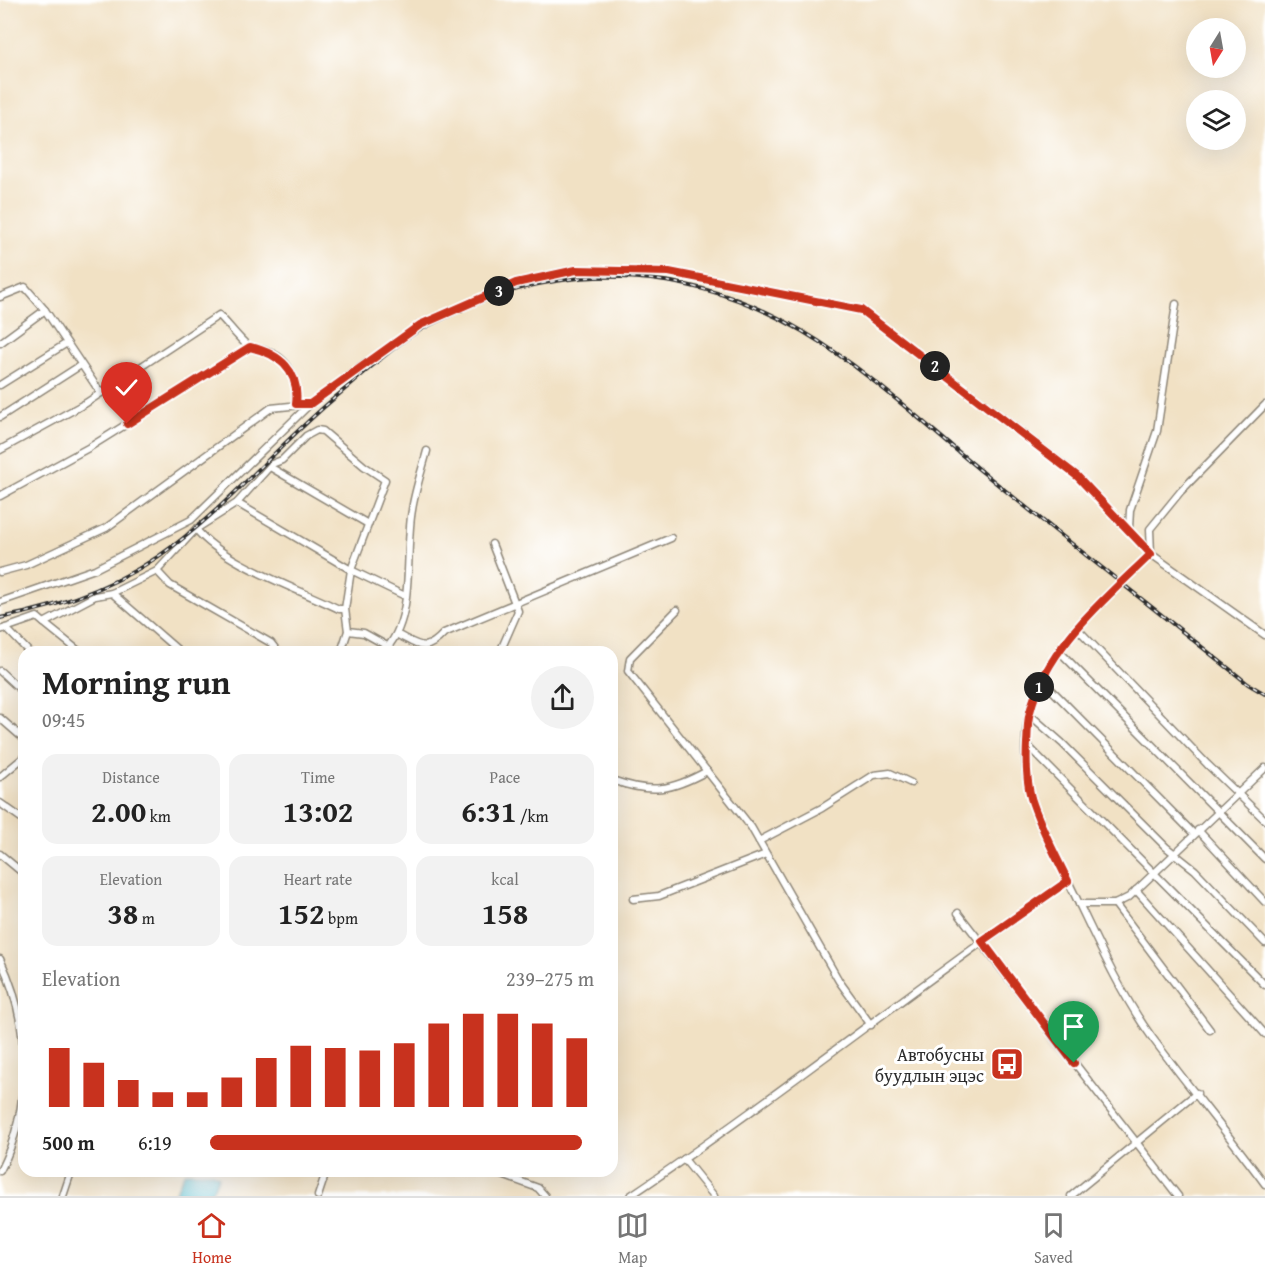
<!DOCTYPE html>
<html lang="en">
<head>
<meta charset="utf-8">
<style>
	body { margin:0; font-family:"Gentium Book Plus",serif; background:#f2f2f2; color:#222; height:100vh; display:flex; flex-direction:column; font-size:22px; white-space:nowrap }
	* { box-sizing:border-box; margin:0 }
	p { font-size:20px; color:#767676 }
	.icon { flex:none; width:33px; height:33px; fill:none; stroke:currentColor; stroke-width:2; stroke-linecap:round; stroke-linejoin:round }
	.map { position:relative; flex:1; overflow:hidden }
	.drawer { position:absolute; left:18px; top:646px; width:600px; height:531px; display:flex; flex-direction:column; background:#fff; border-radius:18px; box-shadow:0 6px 24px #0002 }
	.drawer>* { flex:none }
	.needle { width:39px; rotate:191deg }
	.buttons { position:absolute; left:1186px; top:18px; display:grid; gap:12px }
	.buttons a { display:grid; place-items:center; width:60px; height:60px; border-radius:50%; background:#fff; box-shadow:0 6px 24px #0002; font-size:30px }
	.pin { position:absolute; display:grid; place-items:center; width:51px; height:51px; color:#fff; margin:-62px -26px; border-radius:50% 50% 50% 0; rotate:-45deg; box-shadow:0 0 6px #0007 }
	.pin .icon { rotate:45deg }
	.km { position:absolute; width:30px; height:30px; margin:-15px; border-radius:50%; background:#222; color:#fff; font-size:16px; line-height:30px; text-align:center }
	.round { display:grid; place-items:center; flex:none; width:63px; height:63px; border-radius:32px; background:#f2f2f2 }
	.headline { display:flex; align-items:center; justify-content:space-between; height:102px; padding:0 24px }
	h1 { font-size:33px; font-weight:700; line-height:45px }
	.metrics { display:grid; grid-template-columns:repeat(3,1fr); gap:9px; height:102px; padding:6px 24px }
	.metrics div { display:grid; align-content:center; border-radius:15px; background:#f2f2f2; text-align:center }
	.metrics b { font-size:30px; font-weight:700 }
	.metrics small { font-size:16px; font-weight:400 }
	.metrics p { font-size:16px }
	.chart { height:168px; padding:12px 24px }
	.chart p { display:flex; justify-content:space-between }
	.chart svg { width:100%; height:108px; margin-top:6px; stroke:#c8321e; stroke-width:6 }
	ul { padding:0 24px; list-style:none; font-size:20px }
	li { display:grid; grid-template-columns:96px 72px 1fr; align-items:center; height:45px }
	li i { height:15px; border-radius:8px; background:#c8321e }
	.tabs { display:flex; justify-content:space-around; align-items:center; height:84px; border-top:2px solid #e0e0e0; background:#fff; font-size:16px; color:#767676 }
	.tabs a { display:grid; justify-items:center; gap:3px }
	.tabs .on { color:#c8321e }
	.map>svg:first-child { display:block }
</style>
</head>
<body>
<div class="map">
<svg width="1265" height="1196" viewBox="0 0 1265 1196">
	<rect width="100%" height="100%" fill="#fff"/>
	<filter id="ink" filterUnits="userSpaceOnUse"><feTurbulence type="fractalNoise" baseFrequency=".0167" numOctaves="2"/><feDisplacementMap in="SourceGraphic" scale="12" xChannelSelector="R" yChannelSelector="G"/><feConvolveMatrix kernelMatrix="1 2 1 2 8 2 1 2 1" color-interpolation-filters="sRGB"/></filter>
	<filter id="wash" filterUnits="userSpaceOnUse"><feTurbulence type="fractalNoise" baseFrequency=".008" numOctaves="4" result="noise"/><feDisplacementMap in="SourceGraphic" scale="24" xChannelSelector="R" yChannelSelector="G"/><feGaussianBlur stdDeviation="1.35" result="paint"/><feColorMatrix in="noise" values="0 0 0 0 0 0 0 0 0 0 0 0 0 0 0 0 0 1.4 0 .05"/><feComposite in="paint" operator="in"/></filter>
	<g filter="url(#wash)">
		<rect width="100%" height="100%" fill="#f1e1c4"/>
		<path fill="#56c2d1" stroke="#40767e" stroke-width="1.5" d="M185 1172H210L219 1176 209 1196 174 1195Z"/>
	</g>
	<g filter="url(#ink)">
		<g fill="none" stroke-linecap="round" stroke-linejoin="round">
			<defs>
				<g id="minor">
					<path d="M0 297 25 287 45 310 100 392"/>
					<path d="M0 343 45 310"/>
					<path d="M0 385 67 343"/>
					<path d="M1265 405 1181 491 1150 529 1151 554C1104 599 1049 646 1030 711 1023 735 1024 772 1031 796 1039 827 1056 855 1069 883 1094 934 1118 990 1151 1036 1188 1086 1228 1134 1265 1184"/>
					<path d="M0 417 81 365"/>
					<path d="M0 450 86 403 219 315C229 325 238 338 248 346 253 349 261 349 266 351 290 358 298 381 296 403"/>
					<path d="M270 467 368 524"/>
					<path d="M0 496 90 447 250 347"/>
					<path d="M237 503 351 570 405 596"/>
					<path d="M1129 528 1130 510 1157 431 1176 304"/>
					<path d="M196 529C222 563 299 589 339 609H345"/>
					<path d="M492 544 518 611 500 652"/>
					<path d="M157 571 170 585 271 643 278 652"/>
					<path d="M0 572 26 565 106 528 271 408 310 404"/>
					<path d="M112 593 180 652"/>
					<path d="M0 602 95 569 191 520 310 404 420 325 516 283 576 270 669 272 861 310 1077 475 1151 554 1265 635"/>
					<path d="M677 610 630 658 628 671 751 827 839 981 871 1025"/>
					<path d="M44 623 80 652"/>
					<path d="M6 628 29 652"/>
					<path d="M1077 628 1207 764 1265 820"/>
					<path d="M0 630 37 617 44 623 95 596 112 593 157 571 196 529 237 503 272 464 282 460 306 436 317 430 323 431 364 466 385 480 351 570 345 609 348 631 341 652"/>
					<path d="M348 631 364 633 389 647"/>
					<path d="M398 635C420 646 426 653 444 633L671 538"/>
					<path d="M1059 651 1265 859"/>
					<path d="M383 652C417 620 404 554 412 510 415 490 422 470 427 451"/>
					<path d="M0 671 24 693"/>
					<path d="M1042 680 1194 834"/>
					<path d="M1029 714 1062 743 1166 847 1195 870 1265 943"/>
					<path d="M0 718 24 739"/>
					<path d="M1027 745 1265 985"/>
					<path d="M0 777 24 757"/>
					<path d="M612 780C651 794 671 791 707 771"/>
					<path d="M0 803 24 820"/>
					<path d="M1198 830 1265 902"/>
					<path d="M759 841 822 808 874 775 890 773 911 783"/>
					<path d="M0 854 24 874"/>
					<path d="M1136 890 1265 1034"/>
					<path d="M633 899 659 896 766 854"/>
					<path d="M1079 904H1115L1129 897 1265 768"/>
					<path d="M1115 904 1210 1030"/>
					<path d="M958 913 1178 1196"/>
					<path d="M0 959C31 1023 33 1107 0 1171"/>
					<path d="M684 1159 714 1196"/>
					<path d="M494 1172 538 1188 545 1196"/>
					<path d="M63 1196 71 1172"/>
					<path d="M318 1196 326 1172"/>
					<path d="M630 1196C779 1096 920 983 1068 881"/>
					<path d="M1071 1196 1197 1093"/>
				</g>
			</defs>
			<use href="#minor" stroke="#8e8678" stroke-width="9"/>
			<use href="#minor" stroke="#fff" stroke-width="6"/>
			<defs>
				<path id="rail" d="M0 618C64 606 125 583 177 543 232 501 278 446 331 401 356 380 380 358 406 339 421 327 441 320 459 311 571 258 696 268 802 331 868 370 925 425 985 474 1072 545 1160 613 1248 684L1265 694"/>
			</defs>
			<use href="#rail" stroke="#2b2b2b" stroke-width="4"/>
			<use href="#rail" stroke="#fff" stroke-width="1.5" stroke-dasharray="4.5" stroke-linecap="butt"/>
		</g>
	</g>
	<g fill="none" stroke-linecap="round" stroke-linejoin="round" filter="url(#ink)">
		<defs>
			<path id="route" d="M127 424 250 347C280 354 300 371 296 404H310L420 325 516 283 576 270 669 272 861 310 1077 476 1151 554C1105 599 1046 647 1030 712 1027 722 1028 733 1027 743 1026 762 1026 779 1031 798 1040 827 1055 854 1068 881L982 941 1074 1063"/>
		</defs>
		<use href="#route" stroke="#fff" stroke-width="12"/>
		<use href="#route" stroke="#c8321e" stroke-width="8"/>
	</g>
	<defs>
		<symbol id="bus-square" viewBox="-11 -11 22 22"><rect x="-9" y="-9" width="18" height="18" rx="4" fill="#c8321e" stroke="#fff"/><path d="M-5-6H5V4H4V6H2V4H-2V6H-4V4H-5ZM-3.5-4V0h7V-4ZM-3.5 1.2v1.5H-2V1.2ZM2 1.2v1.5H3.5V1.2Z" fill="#fff"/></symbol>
	</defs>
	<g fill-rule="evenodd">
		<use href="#bus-square" x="988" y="1045" width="38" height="38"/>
	</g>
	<g text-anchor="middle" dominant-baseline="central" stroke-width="6" stroke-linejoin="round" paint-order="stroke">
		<g font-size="18" fill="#2b2b2b" stroke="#fff" text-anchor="end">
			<text x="984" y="1054">Автобусны<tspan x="984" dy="21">буудлын эцэс</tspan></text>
		</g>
	</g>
</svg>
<div class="buttons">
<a><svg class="needle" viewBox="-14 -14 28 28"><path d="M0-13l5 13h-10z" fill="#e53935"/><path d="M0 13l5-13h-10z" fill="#767676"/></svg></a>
<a><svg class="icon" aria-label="layers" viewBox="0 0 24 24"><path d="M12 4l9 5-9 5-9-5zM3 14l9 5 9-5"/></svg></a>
</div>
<div class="pin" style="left:1074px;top:1063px;background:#1e9e55"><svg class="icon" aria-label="arrive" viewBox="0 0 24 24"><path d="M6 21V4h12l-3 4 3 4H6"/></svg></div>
<div class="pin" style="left:127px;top:424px;background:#d93025"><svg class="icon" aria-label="check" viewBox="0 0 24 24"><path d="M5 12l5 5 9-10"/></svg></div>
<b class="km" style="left:1039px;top:687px">1</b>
<b class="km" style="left:935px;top:366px">2</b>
<b class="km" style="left:499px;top:291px">3</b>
<section class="drawer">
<div class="headline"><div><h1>Morning run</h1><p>09:45</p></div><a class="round"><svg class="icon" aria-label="share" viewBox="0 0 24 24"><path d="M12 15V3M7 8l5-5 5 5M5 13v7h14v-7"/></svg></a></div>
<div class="metrics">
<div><p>Distance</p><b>2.00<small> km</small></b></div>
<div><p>Time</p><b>13:02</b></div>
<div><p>Pace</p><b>6:31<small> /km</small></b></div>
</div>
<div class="metrics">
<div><p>Elevation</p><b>38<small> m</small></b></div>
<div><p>Heart rate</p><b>152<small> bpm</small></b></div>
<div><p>kcal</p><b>158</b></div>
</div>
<div class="chart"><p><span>Elevation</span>239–275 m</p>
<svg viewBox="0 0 160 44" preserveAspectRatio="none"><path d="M5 44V20M15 44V26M25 44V33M35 44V38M45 44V38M55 44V32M65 44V24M75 44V19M85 44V20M95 44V21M105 44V18M115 44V10M125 44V6M135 44V6M145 44V10M155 44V16"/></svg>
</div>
<ul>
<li><b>500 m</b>6:19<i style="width:97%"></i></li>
</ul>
</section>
</div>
<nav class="tabs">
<a class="on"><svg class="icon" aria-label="home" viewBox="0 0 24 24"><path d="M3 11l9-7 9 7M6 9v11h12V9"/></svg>Home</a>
<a><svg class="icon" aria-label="map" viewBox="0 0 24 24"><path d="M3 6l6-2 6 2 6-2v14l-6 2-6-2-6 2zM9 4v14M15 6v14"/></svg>Map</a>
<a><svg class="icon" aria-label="saved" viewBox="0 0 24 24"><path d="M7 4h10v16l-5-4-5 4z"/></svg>Saved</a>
</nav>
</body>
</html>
